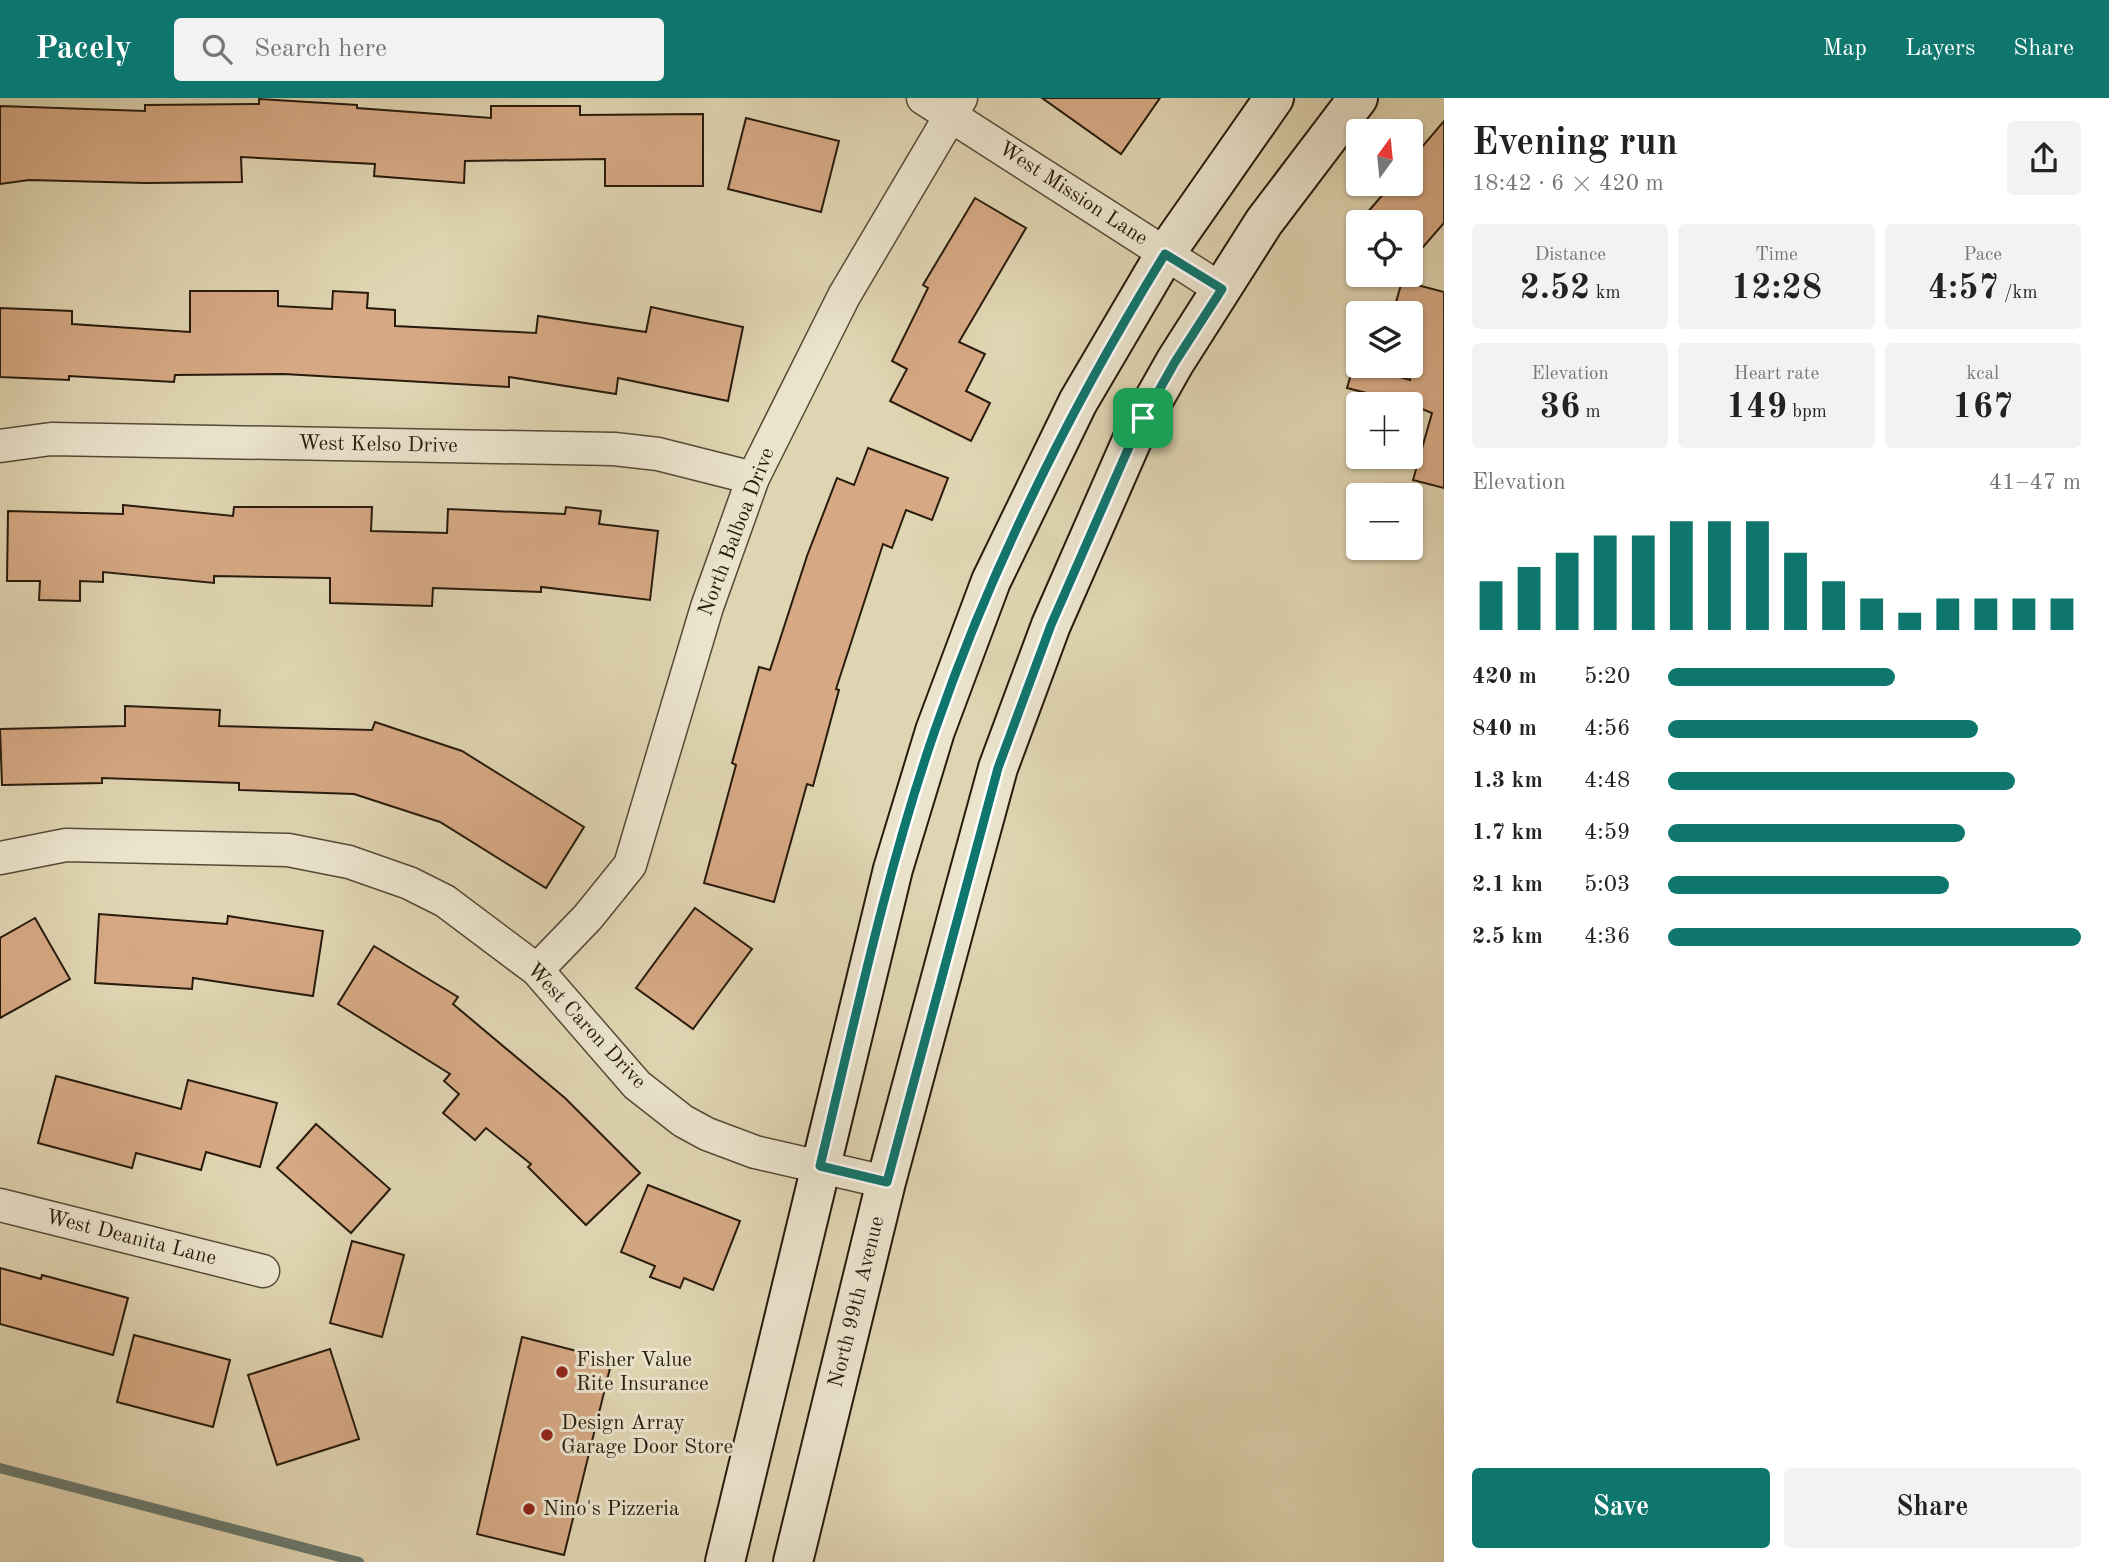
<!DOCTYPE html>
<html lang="en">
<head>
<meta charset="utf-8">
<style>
	body { margin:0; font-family:"Old Standard TT",serif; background:#f2f2f2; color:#222; height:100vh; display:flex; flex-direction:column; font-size:26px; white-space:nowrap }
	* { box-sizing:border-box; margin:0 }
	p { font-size:23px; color:#767676 }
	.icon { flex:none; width:38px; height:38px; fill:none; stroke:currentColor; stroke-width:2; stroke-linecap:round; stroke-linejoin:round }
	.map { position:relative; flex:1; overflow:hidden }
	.side { display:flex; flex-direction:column; background:#fff; width:665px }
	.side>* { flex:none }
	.needle { width:46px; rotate:15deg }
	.tools { position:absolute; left:1346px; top:21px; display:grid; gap:14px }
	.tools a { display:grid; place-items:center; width:77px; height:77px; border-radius:7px; background:#fff; box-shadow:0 2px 5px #0004; font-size:35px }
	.pin { position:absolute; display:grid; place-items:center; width:60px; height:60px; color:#fff; margin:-30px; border-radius:14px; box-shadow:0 4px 10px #0006 }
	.round { display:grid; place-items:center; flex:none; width:74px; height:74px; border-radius:7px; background:#f2f2f2 }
	.headline { display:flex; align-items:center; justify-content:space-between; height:119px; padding:0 28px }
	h1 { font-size:38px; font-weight:600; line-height:52px }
	.figures { display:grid; grid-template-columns:repeat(3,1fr); gap:10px; height:119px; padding:7px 28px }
	.figures div { display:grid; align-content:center; border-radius:7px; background:#f2f2f2; text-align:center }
	.figures b { font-size:35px; font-weight:600 }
	.figures small { font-size:19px; font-weight:400 }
	.figures p { font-size:19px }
	.chart { height:196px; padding:14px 28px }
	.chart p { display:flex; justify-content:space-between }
	.chart svg { width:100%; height:126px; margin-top:7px; stroke:#0f766e; stroke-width:6 }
	.cta { display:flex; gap:14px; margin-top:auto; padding:14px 28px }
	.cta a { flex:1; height:80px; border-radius:7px; background:#0f766e; color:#fff; font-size:28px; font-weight:600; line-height:80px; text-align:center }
	.cta a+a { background:#f2f2f2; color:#222 }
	ul { padding:0 28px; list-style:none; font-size:23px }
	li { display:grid; grid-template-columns:112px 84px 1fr; align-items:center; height:52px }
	li i { height:18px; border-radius:9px; background:#0f766e }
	header { display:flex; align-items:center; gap:42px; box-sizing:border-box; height:98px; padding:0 35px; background:#0f766e; color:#fff }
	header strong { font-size:33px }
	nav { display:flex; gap:38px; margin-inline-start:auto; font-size:24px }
	.search { width:490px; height:63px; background:#f2f2f2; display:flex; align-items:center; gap:18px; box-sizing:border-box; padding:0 24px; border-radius:7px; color:#767676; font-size:26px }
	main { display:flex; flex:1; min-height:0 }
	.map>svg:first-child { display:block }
</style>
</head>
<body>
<header>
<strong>Pacely</strong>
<div class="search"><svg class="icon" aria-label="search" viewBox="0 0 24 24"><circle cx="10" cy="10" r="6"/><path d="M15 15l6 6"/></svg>Search here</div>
<nav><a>Map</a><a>Layers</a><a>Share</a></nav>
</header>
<main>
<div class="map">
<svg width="1444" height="1464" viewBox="0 0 1444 1464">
	<rect width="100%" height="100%" fill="#e0d5b2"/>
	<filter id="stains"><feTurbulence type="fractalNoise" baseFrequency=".00286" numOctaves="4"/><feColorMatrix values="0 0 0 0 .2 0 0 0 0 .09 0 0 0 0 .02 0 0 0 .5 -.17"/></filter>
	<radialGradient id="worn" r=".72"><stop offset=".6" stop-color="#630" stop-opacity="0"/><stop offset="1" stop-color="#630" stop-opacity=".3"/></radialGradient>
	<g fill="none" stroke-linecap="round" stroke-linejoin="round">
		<path stroke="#69796d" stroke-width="10" d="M0 1370 359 1464"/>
	</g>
	<g fill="#d6a984" stroke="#281b0c" stroke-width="2">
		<path d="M1042 0H1160L1121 56Z"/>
		<path d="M259 1 357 7V10L491 20V8H580V17L703 16V88H605V61L465 63 464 85 374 78 375 66 241 59 242 84 145 85 29 82 0 86V8L145 13V7L259 6Z"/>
		<path d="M746 20 839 43 821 114 728 91Z"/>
		<path d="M1444 23V125L1410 164V124H1359L1392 86H1410V63Z"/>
		<path d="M975 100 1026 130 959 244 985 256 966 293 990 305 971 343 890 303 907 271 892 263 928 190 923 187Z"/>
		<path d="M1402 183 1444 194V390L1413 382 1432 315 1410 306 1347 290 1354 266 1410 282V215H1393Z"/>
		<path d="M190 193H278V208L332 211 333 193 368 195 367 210 395 212V228L536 235 538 218 646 234 651 209 743 229 728 303 618 280 616 296 509 279V289L284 276 175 277 174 284 69 278V282L0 279V210L72 213V226L190 234Z"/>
		<path d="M868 350 948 380 932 422 906 412 892 450 883 446 836 591 839 592 813 688 807 686 774 804 704 785 736 667 732 665 759 569 770 572 807 458 837 380 854 387Z"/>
		<path d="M123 407 233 418 234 409H372L371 433 447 435 448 411 565 416 566 409 601 413 599 426 658 433 650 502 541 489V494L433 490 432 508 330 505V480L214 478V485L103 474V484L80 483V503L39 502 40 483H7L8 413 123 416Z"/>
		<path d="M125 608 220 612 219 628 372 632 375 624 462 653 584 729 546 790 440 724 354 696 239 692V685L102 680V685L2 687 0 631 125 628Z"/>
		<path d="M695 810 752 851 693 931 636 890Z"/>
		<path d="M99 816 227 826 228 818 323 833 313 898 193 880 192 891 95 885Z"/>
		<path d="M35 820 70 881 0 920V840Z"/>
		<path d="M374 848 458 899 453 906 565 1000 640 1075 586 1127 528 1069 531 1066 486 1030 475 1042 443 1015 459 996 444 983 450 976 338 906Z"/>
		<path d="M56 978 181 1011 188 982 277 1005 260 1069 206 1054 201 1072 136 1055 132 1070 38 1045Z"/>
		<path d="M316 1026 390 1091 351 1135 277 1070Z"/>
		<path d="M648 1087 740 1123 713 1192 684 1180 680 1190 650 1179 655 1168 621 1154Z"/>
		<path d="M352 1143 404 1157 382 1239 330 1225Z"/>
		<path d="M0 1170 41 1181 42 1177 128 1200 113 1257 0 1226Z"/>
		<path d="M134 1237 230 1262 213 1329 117 1304Z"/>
		<path d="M522 1239 612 1262 564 1457 477 1436Z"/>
		<path d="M330 1251 359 1341 277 1367 248 1277Z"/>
	</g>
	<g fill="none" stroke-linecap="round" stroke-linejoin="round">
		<defs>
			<g id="minor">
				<path d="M923 0 1222 192"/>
				<path d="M0 348 51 341 614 351 658 356 753 380"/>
				<path d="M0 760 66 747 288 752 349 764 409 785 445 803 537 872 637 987 683 1023 707 1036 755 1054 886 1084"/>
				<path d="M537 872 588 819 630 767 707 509 753 380 844 198 961 0"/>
				<path d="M0 1107 263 1173"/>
			</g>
			<g id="secondary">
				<path d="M725 1464 893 771 935 633 991 483 1078 304 1165 156 1274 0"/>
				<path d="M793 1464 886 1084 960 809 998 670 1051 527 1136 333 1175 264 1264 124 1358 0"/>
			</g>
		</defs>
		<use href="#minor" stroke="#564a36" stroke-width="35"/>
		<use href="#secondary" stroke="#281b0c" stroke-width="42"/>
		<use href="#minor" stroke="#ebe4cd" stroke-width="32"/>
		<use href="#secondary" stroke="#ebe4cd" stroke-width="38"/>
	</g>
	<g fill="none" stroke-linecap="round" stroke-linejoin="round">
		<defs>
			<path id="route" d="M1165 156 1222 191 1175 264 1136 333 1051 527 998 670 887 1084 820 1068C855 922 886 774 935 632 993 464 1072 307 1165 156Z"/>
		</defs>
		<use href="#route" stroke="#fff" stroke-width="14"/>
		<use href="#route" stroke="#0f766e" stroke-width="9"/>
	</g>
	<g fill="#8f2418" stroke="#ebe4cd" stroke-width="2.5">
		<circle cx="562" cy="1274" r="7"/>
		<circle cx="547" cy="1337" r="7"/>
		<circle cx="529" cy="1411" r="7"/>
	</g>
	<g text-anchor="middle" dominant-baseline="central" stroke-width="6" stroke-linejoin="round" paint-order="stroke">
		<g font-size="21" fill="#281b0c" stroke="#ebe4cd">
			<text transform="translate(1073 96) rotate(33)">West Mission Lane</text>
			<text transform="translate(378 347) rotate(1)">West Kelso Drive</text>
			<text transform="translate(737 434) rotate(-69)">North Balboa Drive</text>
			<text transform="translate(586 928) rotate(47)">West Caron Drive</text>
			<text transform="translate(131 1140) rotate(14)">West Deanita Lane</text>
			<text transform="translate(857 1204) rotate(-76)">North 99th Avenue</text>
		</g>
		<g font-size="21" fill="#281b0c" stroke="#ebe4cd" text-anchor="start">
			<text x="576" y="1262">Fisher Value<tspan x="576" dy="24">Rite Insurance</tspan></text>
			<text x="561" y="1325">Design Array<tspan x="561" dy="24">Garage Door Store</tspan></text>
			<text x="543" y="1411">Nino's Pizzeria</text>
		</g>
	</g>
	<rect width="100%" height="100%" filter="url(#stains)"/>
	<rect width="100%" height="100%" fill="url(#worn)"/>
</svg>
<div class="tools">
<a><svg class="needle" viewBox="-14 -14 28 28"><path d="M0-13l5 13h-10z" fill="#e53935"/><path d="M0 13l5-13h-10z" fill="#767676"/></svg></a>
<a><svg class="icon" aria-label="locate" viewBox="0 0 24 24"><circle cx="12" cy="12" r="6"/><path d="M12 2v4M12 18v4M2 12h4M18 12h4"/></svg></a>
<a><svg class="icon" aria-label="layers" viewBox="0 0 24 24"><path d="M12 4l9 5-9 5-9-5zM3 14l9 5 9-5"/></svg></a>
<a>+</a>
<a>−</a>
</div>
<div class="pin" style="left:1143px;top:320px;background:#1e9e55"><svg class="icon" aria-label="arrive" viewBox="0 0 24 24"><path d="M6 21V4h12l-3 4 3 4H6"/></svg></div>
</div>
<section class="side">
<div class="headline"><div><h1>Evening run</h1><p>18:42 · 6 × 420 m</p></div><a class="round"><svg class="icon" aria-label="share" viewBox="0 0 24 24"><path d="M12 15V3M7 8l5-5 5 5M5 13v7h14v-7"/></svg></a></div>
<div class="figures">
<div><p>Distance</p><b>2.52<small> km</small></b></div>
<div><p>Time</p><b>12:28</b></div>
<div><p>Pace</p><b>4:57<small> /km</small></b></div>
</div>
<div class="figures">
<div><p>Elevation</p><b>36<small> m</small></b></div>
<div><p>Heart rate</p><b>149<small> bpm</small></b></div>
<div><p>kcal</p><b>167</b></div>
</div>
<div class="chart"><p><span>Elevation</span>41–47 m</p>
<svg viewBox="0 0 160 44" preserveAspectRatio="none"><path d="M5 44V27M15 44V22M25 44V17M35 44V11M45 44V11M55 44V6M65 44V6M75 44V6M85 44V17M95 44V27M105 44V33M115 44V38M125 44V33M135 44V33M145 44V33M155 44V33"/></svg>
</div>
<ul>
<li><b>420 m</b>5:20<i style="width:55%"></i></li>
<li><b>840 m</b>4:56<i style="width:75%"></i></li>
<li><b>1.3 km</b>4:48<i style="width:84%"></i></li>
<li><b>1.7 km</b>4:59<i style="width:72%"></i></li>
<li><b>2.1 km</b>5:03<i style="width:68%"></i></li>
<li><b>2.5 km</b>4:36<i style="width:100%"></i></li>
</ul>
<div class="cta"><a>Save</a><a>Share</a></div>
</section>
</main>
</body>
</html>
